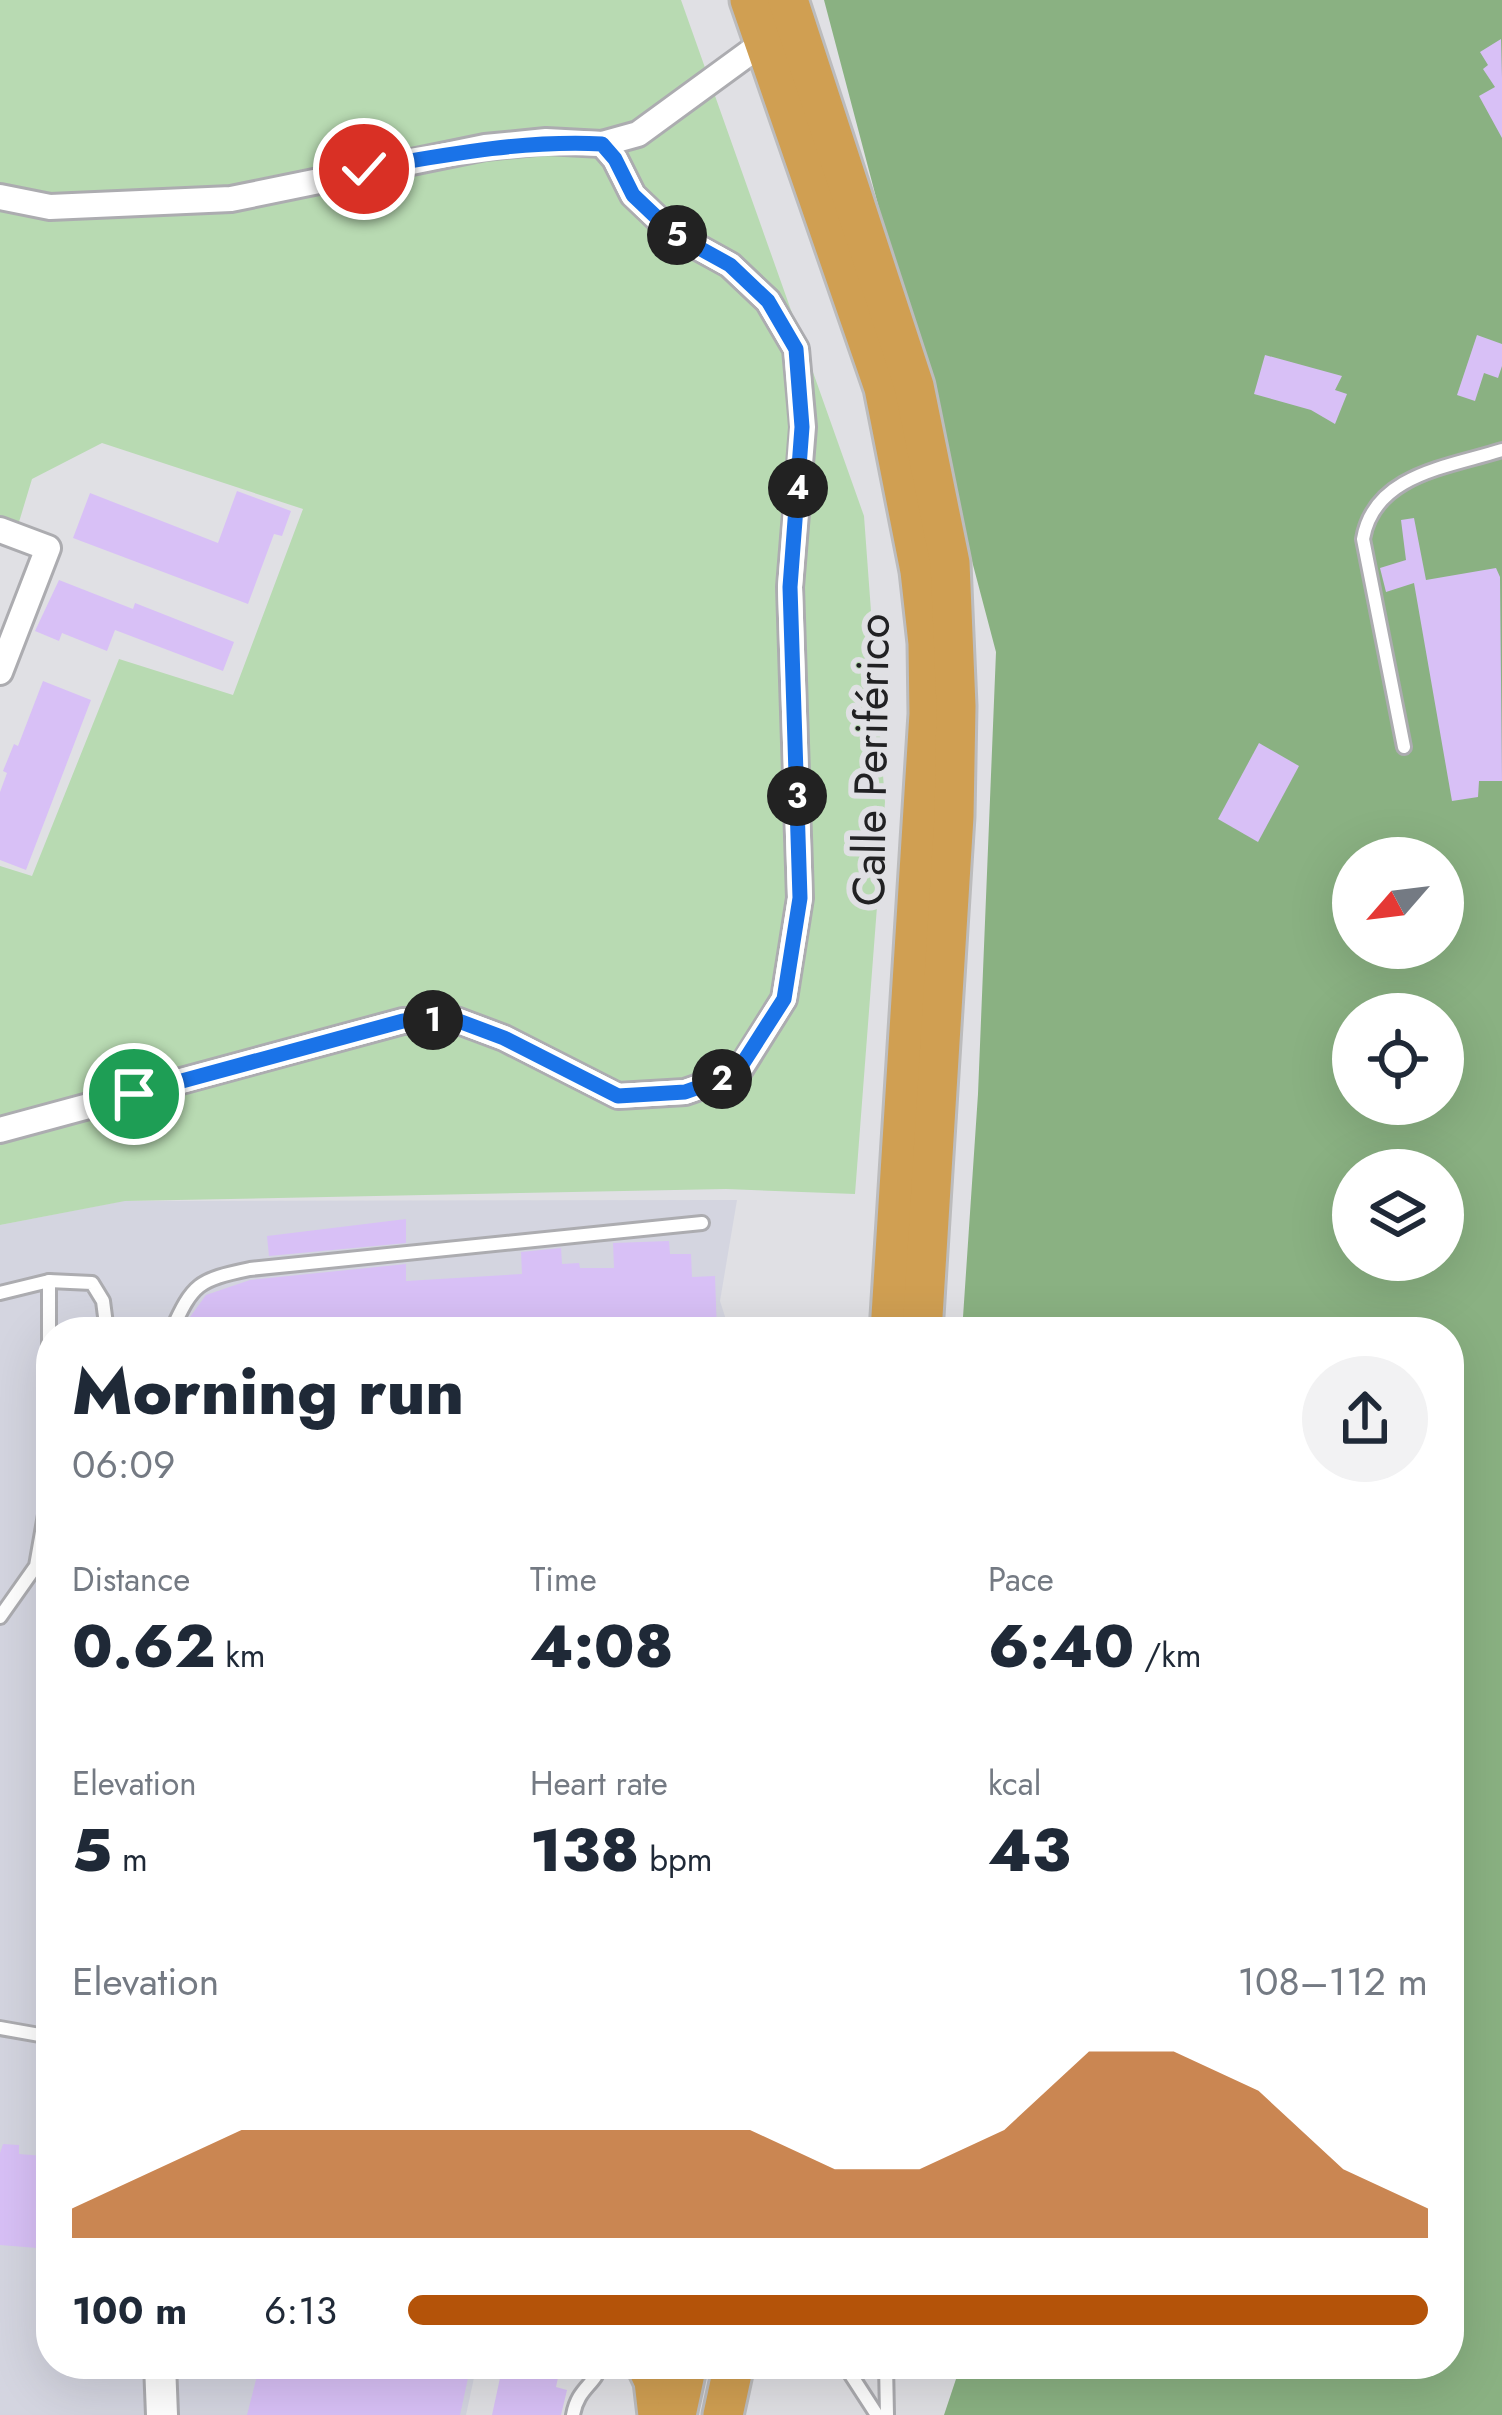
<!DOCTYPE html>
<html lang="en">
<head>
<meta charset="utf-8">
<style>
	body { margin:0; font-family:Jost,sans-serif; background:#f2f2f3; color:#1f2937; height:100vh; display:flex; flex-direction:column; font-size:45px; white-space:nowrap }
	* { box-sizing:border-box; margin:0 }
	p { font-size:39px; color:#747a83 }
	.icon { flex:none; width:66px; height:66px; fill:none; stroke:currentColor; stroke-width:2; stroke-linecap:round; stroke-linejoin:round }
	.map { position:relative; flex:1; overflow:hidden }
	.panel { position:absolute; left:36px; top:1317px; width:1428px; height:1062px; display:flex; flex-direction:column; background:#fff; border-radius:48px; box-shadow:0 12px 48px #0002 }
	.panel>* { flex:none }
	.needle { width:78px; rotate:242deg }
	.controls { position:absolute; left:1332px; top:837px; display:grid; gap:24px }
	.controls a { display:grid; place-items:center; width:132px; height:132px; border-radius:50%; background:#fff; box-shadow:0 12px 48px #0002; font-size:60px }
	.pin { position:absolute; display:grid; place-items:center; width:102px; height:102px; color:#fff; margin:-51px; border:6px solid #fff; border-radius:50%; box-shadow:0 3px 12px #0007 }
	.km { position:absolute; width:60px; height:60px; margin:-30px; border-radius:50%; background:#222; color:#fff; font-size:33px; line-height:60px; text-align:center }
	.round { display:grid; place-items:center; flex:none; width:126px; height:126px; border-radius:63px; background:#f2f2f3 }
	.summary { display:flex; align-items:center; justify-content:space-between; height:204px; padding:0 36px }
	h1 { font-size:66px; font-weight:800; line-height:90px }
	.stats { display:grid; grid-template-columns:repeat(3,1fr); gap:18px; height:204px; padding:12px 36px }
	.stats div { display:grid; align-content:center }
	.stats b { font-size:60px; font-weight:800 }
	.stats small { font-size:33px; font-weight:400 }
	.stats p { font-size:33px }
	.chart { height:336px; padding:24px 36px }
	.chart p { display:flex; justify-content:space-between }
	.chart svg { width:100%; height:216px; margin-top:12px; fill:#b45309; opacity:.7 }
	ul { padding:0 36px; list-style:none; font-size:39px }
	li { display:grid; grid-template-columns:192px 144px 1fr; align-items:center; height:90px }
	li i { height:30px; border-radius:15px; background:#b45309 }
	.map>svg:first-child { display:block }
</style>
</head>
<body>
<div class="map">
<svg width="1502" height="2415" viewBox="0 0 1502 2415">
	<rect width="100%" height="100%" fill="#e0e0e4"/>
	<path fill="#d4d5e0" d="M737 1200 720 1301 730 1332H51V2364H477L466 2415H0V1225L123 1201Z"/>
	<path fill="#b8dab2" d="M0 0H681L864 516 885 802 855 1194 726 1189 125 1201 0 1225V866L32 876 119 659 233 695 303 509 102 443 32 479 19 522 0 515Z"/>
	<path fill="#8ab182" fill-rule="evenodd" d="M824 0H1502V2415H944L961 2364H1449V1332H962L978 1094 996 652ZM1353 858H1443V948H1353ZM1353 1014H1443V1104H1353ZM1353 1170H1443V1260H1353Z"/>
	<g fill="#d8c0f6">
		<path d="M1501 39 1502 78V138L1479 96 1495 87 1483 69 1488 65 1480 52Z"/>
		<path d="M1477 335 1502 344V366L1498 378 1484 373 1475 401 1457 395Z"/>
		<path d="M1265 355 1342 376 1335 390 1347 394 1335 424 1311 410 1254 394Z"/>
		<path d="M237 491 291 511 282 536 274 534 248 604 73 538 90 493 218 543Z"/>
		<path d="M1414 518 1426 580 1496 568 1500 577 1502 781H1479L1478 797 1452 801 1414 583 1386 592 1380 568 1406 560 1401 520Z"/>
		<path d="M59 580 133 609 135 603 234 642 223 671 115 630 107 651 62 633 59 641 35 631Z"/>
		<path d="M43 681 91 700 26 870 0 860V792L7 773 3 771 14 744 18 746Z"/>
		<path d="M1259 743 1299 766 1258 842 1218 819Z"/>
		<path d="M406 1219V1243L269 1256 267 1236Z"/>
		<path d="M669 1241 670 1254H691L692 1277 715 1276 717 1332H190V1317L206 1295 250 1280 406 1264V1281L522 1274 521 1252 561 1248 562 1264 579 1263 580 1268H614L613 1243Z"/>
		<path d="M3 2144 19 2145V2154L44 2156 37 2248 0 2245V2153Z"/>
		<path d="M260 2364H471L460 2415H247Z"/>
		<path d="M503 2364H561L556 2387 567 2390 561 2415H492Z"/>
	</g>
	<g fill="none" stroke-linecap="round" stroke-linejoin="round">
		<defs>
			<g id="service">
				<path d="M1404 747 1363 539C1374 474 1449 467 1502 450"/>
				<path d="M0 1293 49 1281 92 1283 103 1301 107 1332"/>
				<path d="M171 1332C193 1283 198 1280 250 1269L702 1223"/>
				<path d="M0 1617 36 1566 49 1492V1281"/>
				<path d="M0 2028 51 2037"/>
				<path d="M844 2364 877 2415"/>
				<path d="M886 2364 887 2415"/>
				<path d="M573 2415C578 2387 595 2386 601 2364"/>
			</g>
			<g id="minor">
				<path d="M0 197 50 207 231 199 485 147 546 141 602 144 638 134 764 42"/>
				<path d="M0 530 48 548 0 672"/>
				<path d="M0 1130 403 1021 456 1020 504 1038 618 1096 685 1092 737 1074 784 999 800 898 790 587 803 427 796 349 768 301 730 265 674 234 633 195 615 159 602 144"/>
			</g>
			<path id="tertiary" d="M160 2364 162 2415"/>
			<g id="trunk">
				<path d="M750 0 884 388 920 571 928 643 929 714 890 1332"/>
				<path d="M788 0 914 386 950 563 956 706 954 816 922 1332"/>
				<path d="M646 2364 654 2381 658 2415"/>
				<path d="M676 2415 687 2364"/>
				<path d="M723 2415 734 2364"/>
			</g>
		</defs>
		<use href="#service" stroke="#acacb0" stroke-width="18"/>
		<use href="#minor" stroke="#acacb0" stroke-width="30"/>
		<use href="#tertiary" stroke="#acacb0" stroke-width="36"/>
		<use href="#trunk" stroke="#bcbcbd" stroke-width="45"/>
		<use href="#service" stroke="#fff" stroke-width="12"/>
		<use href="#minor" stroke="#fff" stroke-width="24"/>
		<use href="#tertiary" stroke="#fff" stroke-width="30"/>
		<use href="#trunk" stroke="#d09f52" stroke-width="39"/>
	</g>
	<g fill="none" stroke-linecap="round" stroke-linejoin="round">
		<defs>
			<path id="route" d="M134 1094 403 1021 456 1020 504 1038 618 1096 685 1092 736 1074 784 999 800 898 790 587 802 427 796 349 768 301 730 265 674 234 633 195 615 159 602 144C520 140 444 155 364 169"/>
		</defs>
		<use href="#route" stroke="#fff" stroke-width="24"/>
		<use href="#route" stroke="#1a73e8" stroke-width="15"/>
	</g>
	<g text-anchor="middle" dominant-baseline="central" stroke-width="12" stroke-linejoin="round" paint-order="stroke">
		<g font-size="45" fill="#212123" stroke="#e0e0e4">
			<text transform="translate(871 760) rotate(-89)">Calle Periférico</text>
		</g>
	</g>
</svg>
<div class="controls">
<a><svg class="needle" viewBox="-14 -14 28 28"><path d="M0-13l5 13h-10z" fill="#e53935"/><path d="M0 13l5-13h-10z" fill="#747a83"/></svg></a>
<a><svg class="icon" aria-label="locate" viewBox="0 0 24 24"><circle cx="12" cy="12" r="6"/><path d="M12 2v4M12 18v4M2 12h4M18 12h4"/></svg></a>
<a><svg class="icon" aria-label="layers" viewBox="0 0 24 24"><path d="M12 4l9 5-9 5-9-5zM3 14l9 5 9-5"/></svg></a>
</div>
<div class="pin" style="left:134px;top:1094px;background:#1e9e55"><svg class="icon" aria-label="arrive" viewBox="0 0 24 24"><path d="M6 21V4h12l-3 4 3 4H6"/></svg></div>
<div class="pin" style="left:364px;top:169px;background:#d93025"><svg class="icon" aria-label="check" viewBox="0 0 24 24"><path d="M5 12l5 5 9-10"/></svg></div>
<b class="km" style="left:433px;top:1020px">1</b>
<b class="km" style="left:722px;top:1079px">2</b>
<b class="km" style="left:797px;top:796px">3</b>
<b class="km" style="left:798px;top:488px">4</b>
<b class="km" style="left:677px;top:235px">5</b>
<section class="panel">
<div class="summary"><div><h1>Morning run</h1><p>06:09</p></div><a class="round"><svg class="icon" aria-label="share" viewBox="0 0 24 24"><path d="M12 15V3M7 8l5-5 5 5M5 13v7h14v-7"/></svg></a></div>
<div class="stats">
<div><p>Distance</p><b>0.62<small> km</small></b></div>
<div><p>Time</p><b>4:08</b></div>
<div><p>Pace</p><b>6:40<small> /km</small></b></div>
</div>
<div class="stats">
<div><p>Elevation</p><b>5<small> m</small></b></div>
<div><p>Heart rate</p><b>138<small> bpm</small></b></div>
<div><p>kcal</p><b>43</b></div>
</div>
<div class="chart"><p><span>Elevation</span>108–112 m</p>
<svg viewBox="0 0 160 44" preserveAspectRatio="none"><path d="M0 44V38L10 30L20 22L30 22L40 22L50 22L60 22L70 22L80 22L90 30L100 30L110 22L120 6L130 6L140 14L150 30L160 38V44z"/></svg>
</div>
<ul>
<li><b>100 m</b>6:13<i style="width:100%"></i></li>
</ul>
</section>
</div>
</body>
</html>
